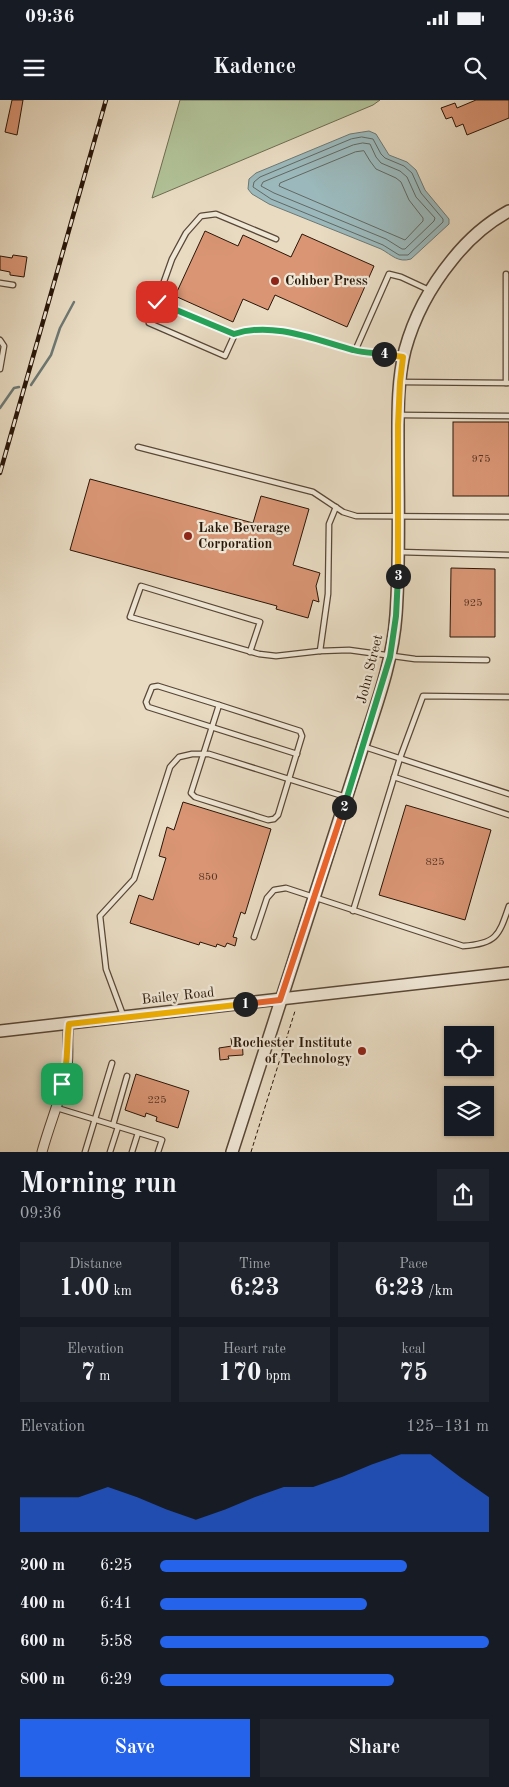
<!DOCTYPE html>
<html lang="en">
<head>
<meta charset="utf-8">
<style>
	body { margin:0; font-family:"Old Standard TT",serif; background:#20242c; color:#f1f3f6; height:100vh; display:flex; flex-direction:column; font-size:19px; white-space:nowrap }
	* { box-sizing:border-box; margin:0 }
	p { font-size:16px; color:#9ea1a6 }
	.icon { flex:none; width:28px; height:28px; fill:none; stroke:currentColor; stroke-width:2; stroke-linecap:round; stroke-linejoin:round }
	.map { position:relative; height:1052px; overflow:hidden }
	.side { display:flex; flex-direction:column; background:#171b24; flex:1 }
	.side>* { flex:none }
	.fabs { position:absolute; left:444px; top:926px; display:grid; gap:10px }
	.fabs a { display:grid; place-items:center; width:50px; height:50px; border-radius:0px; background:#171b24; box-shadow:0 1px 4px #0004; font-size:25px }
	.pin { position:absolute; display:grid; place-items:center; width:42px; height:42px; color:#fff; margin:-21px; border-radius:10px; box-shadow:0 2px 8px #0006 }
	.km { position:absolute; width:25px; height:25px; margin:-12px; border-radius:50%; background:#222; color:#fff; font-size:14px; line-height:25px; text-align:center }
	.round { display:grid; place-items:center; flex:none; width:52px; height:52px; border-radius:0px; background:#20242c }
	.headline { display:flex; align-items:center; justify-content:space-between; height:85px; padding:0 20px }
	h1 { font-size:28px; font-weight:800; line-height:38px }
	.stats { display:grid; grid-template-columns:repeat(3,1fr); gap:8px; height:85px; padding:5px 20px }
	.stats div { display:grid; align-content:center; border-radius:0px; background:#20242c; text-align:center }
	.stats b { font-size:25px; font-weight:800 }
	.stats small { font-size:14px; font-weight:400 }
	.stats p { font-size:14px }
	.chart { height:140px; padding:10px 20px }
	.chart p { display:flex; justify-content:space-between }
	.chart svg { width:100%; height:90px; margin-top:5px; fill:#2563eb; opacity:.7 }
	.button { display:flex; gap:10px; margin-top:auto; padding:10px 20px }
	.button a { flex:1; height:58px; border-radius:0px; background:#2563eb; color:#fff; font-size:20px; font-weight:800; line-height:58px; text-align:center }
	.button a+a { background:#20242c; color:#f1f3f6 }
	ul { padding:0 20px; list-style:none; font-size:16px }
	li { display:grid; grid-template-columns:80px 60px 1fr; align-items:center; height:38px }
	li i { height:12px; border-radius:6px; background:#2563eb }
	.status { display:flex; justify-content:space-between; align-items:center; height:35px; padding:0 25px; background:#171b24; direction:ltr }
	.status svg { height:14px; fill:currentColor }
	header { display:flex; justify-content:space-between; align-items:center; height:65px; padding:0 20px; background:#171b24; font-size:22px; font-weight:800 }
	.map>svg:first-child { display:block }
</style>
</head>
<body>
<div class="status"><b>09:36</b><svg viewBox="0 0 49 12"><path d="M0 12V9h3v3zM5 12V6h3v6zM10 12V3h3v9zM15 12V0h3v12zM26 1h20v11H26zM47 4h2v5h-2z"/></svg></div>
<header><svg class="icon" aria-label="menu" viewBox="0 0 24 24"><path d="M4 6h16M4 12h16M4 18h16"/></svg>Kadence<svg class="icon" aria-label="search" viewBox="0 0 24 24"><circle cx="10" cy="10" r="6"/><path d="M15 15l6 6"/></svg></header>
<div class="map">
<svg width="509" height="1052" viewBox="0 0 509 1052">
	<rect width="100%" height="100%" fill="#e8dbc2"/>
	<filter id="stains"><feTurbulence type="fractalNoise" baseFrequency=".004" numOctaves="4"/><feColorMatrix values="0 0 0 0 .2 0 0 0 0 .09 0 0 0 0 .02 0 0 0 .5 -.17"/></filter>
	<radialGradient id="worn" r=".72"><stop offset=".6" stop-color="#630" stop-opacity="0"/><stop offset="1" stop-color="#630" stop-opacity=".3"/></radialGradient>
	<path fill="#b1c197" stroke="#6d6c50" d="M180 0H380L373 5 152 98Z"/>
	<path fill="#9bb9bc" stroke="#6d7874" d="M369 31 376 34 389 55 407 62 416 70 425 90 449 119V124L411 159C398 163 392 155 381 149L269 104 252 94 248 89 249 79 256 73 350 34Z"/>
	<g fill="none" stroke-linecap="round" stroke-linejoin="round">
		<g stroke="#626862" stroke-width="1">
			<path d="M362 37 373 39 381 54 385 58 404 66 412 73 421 93 443 119V122L408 155H399L383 145 271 99 253 87 254 82 260 77 351 39Z"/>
			<path d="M363 43 370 44 376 57 381 63 400 71 407 77 416 97 435 118 434 121 405 149H402L386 139 274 93 261 86 263 82 353 45Z"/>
			<path d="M364 51 370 61 376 69 396 78 401 82 409 100 423 118V121L405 140 279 86 280 83 355 52Z"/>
		</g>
		<g stroke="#6d7874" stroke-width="2.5">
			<path d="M31 285 51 255 60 228 74 202"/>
			<path d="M0 308 14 288 19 287"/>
		</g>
	</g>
	<g fill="#d99574" stroke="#291609">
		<path d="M12 0H23L17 35 5 32Z"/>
		<path d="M476 0H509V18L467 35 463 24 456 27 452 17 446 19 441 8 455 3 457 8Z"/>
		<path d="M205 131 238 146 243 135 291 157 302 134 374 166 347 227 275 195 268 210 243 199 233 222 175 196Z"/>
		<path d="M13 155 27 157 24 177 10 175V172L0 170V156L12 158Z"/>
		<rect x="453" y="322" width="56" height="74"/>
		<path d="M90 379 253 423 261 396 309 409 293 465 320 473 316 486 319 502 313 500 308 518 276 509 277 506 70 450Z"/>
		<path d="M451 468 495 469V537H450Z"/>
		<path d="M183 702 271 729 245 814 241 812 233 837 237 838 235 846 227 843 225 847 217 844 216 847 200 842 199 845 130 823 139 795 153 800 166 758 159 756 167 727 174 730Z"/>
		<path d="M406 705 491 730 465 820 379 795Z"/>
		<path d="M231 938H242L243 955 228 956 229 959 220 960 219 948 232 946Z"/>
		<path d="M136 974 189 991 178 1028 156 1021 157 1017 146 1013 145 1017 125 1010Z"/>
	</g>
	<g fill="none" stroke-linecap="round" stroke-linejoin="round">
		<defs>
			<g id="service">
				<path d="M276 139 216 114 201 116 186 133 172 159 157 201 235 234C271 221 320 239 355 251"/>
				<path d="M506 174V283"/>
				<path d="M0 183 13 185"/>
				<path d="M157 201 149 223 225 256 235 234"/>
				<path d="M0 240 4 246 0 269"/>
				<path d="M402 257 355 251 389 174 401 177 429 190"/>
				<path d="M400 282 509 283"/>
				<path d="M400 315 509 316"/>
				<path d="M138 347 313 392 343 412 356 416 509 417"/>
				<path d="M336 407 329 424 328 494 320 551 349 550 415 559 487 560"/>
				<path d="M399 452 509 455"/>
				<path d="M250 552 260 522 141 486 130 517 259 554 276 556 320 551"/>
				<path d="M219 605 300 631 302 636 278 715 274 719 268 720 195 697 191 693Z"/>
				<path d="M219 605 158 586 152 587 146 602 148 607 297 654"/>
				<path d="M365 647 509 694"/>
				<path d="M394 677 509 715"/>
				<path d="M353 811 400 658 423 596 509 597"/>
				<path d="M254 837 267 798 274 790 286 788 463 846C497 844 499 835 509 806"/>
				<path d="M123 915 106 869 100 816 134 779 170 667 179 657 192 654H209L346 697"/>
				<path d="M57 1008 162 1040 158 1052"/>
				<path d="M113 1025 127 976"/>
				<path d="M85 1052 112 963"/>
				<path d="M110 1052 118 1027"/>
				<path d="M132 1052 138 1033"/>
			</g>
			<path id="minor" d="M42 1052C49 1026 60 1000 66 974 70 957 66 940 69 923"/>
			<g id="tertiary">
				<path d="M0 931 509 873"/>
				<path d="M232 1052 363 646C377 603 393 560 396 515 400 459 398 403 398 348 398 316 397 282 405 250 414 217 430 187 452 160 467 141 487 123 509 111"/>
			</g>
		</defs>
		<use href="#service" stroke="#594737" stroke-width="7"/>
		<use href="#minor" stroke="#594737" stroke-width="11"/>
		<use href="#tertiary" stroke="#594737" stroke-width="14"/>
		<path stroke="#291609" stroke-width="1" stroke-dasharray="4 2.5" stroke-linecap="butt" d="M251 1052 295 911"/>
		<use href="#service" stroke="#f0e8d7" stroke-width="4.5"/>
		<use href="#minor" stroke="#f0e8d7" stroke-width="9"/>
		<use href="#tertiary" stroke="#f0e8d7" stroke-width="11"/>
		<defs>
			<path id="rail" d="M0 373 106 0"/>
		</defs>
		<use href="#rail" stroke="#291609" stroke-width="4.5"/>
		<use href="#rail" stroke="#f0e8d7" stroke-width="2.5" stroke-dasharray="8" stroke-linecap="butt"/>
	</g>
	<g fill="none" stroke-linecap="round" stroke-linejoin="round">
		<defs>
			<path id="split-1" d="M62 984C69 964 66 944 69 924L245 904"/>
			<path id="split-2" d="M245 904 280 900 344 707"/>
			<path id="split-3" d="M344 707 390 557 396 516 398 476"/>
			<path id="split-4" d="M384 254 403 257 400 282 398 325V476"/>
			<path id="split-5" d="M157 202 234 234C273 221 316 240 353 250 363 253 374 253 384 254"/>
		</defs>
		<use href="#split-1" stroke="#fff" stroke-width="10"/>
		<use href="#split-2" stroke="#fff" stroke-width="10"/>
		<use href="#split-3" stroke="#fff" stroke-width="10"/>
		<use href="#split-4" stroke="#fff" stroke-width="10"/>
		<use href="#split-5" stroke="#fff" stroke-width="10"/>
		<use href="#split-1" stroke="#f5b400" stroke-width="6"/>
		<use href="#split-2" stroke="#f0652b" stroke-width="6"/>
		<use href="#split-3" stroke="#22a559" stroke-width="6"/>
		<use href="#split-4" stroke="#f5b400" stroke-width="6"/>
		<use href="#split-5" stroke="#22a559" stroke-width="6"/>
	</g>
	<g fill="#8f2418" stroke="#f0e8d7" stroke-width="2">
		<circle cx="275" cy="181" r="5"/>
		<circle cx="188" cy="436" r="5"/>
		<circle cx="362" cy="951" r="5"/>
	</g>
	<g text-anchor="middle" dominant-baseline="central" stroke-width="4.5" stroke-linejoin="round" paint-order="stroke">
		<g font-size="11" fill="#553624">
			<text x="481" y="359">975</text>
			<text x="473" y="503">925</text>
			<text x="435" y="762">825</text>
			<text x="208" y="777">850</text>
			<text x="157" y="1000">225</text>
		</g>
		<g font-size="14" font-weight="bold" fill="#291609" stroke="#f0e8d7" text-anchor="start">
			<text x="285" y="181">Cohber Press</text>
			<text x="198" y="428">Lake Beverage<tspan x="198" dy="16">Corporation</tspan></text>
			<text x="352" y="943" text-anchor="end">Rochester Institute<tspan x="352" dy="16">of Technology</tspan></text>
		</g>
		<g font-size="14" fill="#291609" stroke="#f0e8d7">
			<text transform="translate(370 569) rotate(-76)">John Street</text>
			<text transform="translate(178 896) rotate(-6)">Bailey Road</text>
		</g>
	</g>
	<rect width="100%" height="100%" filter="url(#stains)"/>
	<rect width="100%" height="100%" fill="url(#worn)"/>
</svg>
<div class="fabs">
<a><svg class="icon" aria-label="locate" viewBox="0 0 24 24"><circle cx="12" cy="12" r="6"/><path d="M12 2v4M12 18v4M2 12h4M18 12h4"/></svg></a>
<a><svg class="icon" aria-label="layers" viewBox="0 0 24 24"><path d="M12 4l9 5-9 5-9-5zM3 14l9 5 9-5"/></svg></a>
</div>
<div class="pin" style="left:62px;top:984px;background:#1e9e55"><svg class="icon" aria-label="arrive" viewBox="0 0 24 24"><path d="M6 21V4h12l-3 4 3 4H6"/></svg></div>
<div class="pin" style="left:157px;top:202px;background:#d93025"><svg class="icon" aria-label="check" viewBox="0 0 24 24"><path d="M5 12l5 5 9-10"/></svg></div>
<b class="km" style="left:245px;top:904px">1</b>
<b class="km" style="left:344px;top:707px">2</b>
<b class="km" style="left:398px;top:476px">3</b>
<b class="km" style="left:384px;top:254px">4</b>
</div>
<section class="side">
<div class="headline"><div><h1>Morning run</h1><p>09:36</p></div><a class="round"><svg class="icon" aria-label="share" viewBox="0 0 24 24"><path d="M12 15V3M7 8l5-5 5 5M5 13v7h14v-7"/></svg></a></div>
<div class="stats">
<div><p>Distance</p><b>1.00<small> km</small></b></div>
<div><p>Time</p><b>6:23</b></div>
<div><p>Pace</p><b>6:23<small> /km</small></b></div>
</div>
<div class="stats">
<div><p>Elevation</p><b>7<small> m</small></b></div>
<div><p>Heart rate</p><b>170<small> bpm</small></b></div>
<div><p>kcal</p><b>75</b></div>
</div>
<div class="chart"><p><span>Elevation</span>125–131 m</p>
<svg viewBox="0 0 160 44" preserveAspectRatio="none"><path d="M0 44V27L10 27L20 27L30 22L40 27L50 33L60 38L70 33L80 27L90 22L100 22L110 17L120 11L130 6L140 6L150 17L160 27V44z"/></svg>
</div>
<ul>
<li><b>200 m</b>6:25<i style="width:75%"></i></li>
<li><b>400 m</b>6:41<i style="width:63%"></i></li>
<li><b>600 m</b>5:58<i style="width:100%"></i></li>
<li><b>800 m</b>6:29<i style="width:71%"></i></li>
</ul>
<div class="button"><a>Save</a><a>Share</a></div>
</section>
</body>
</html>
